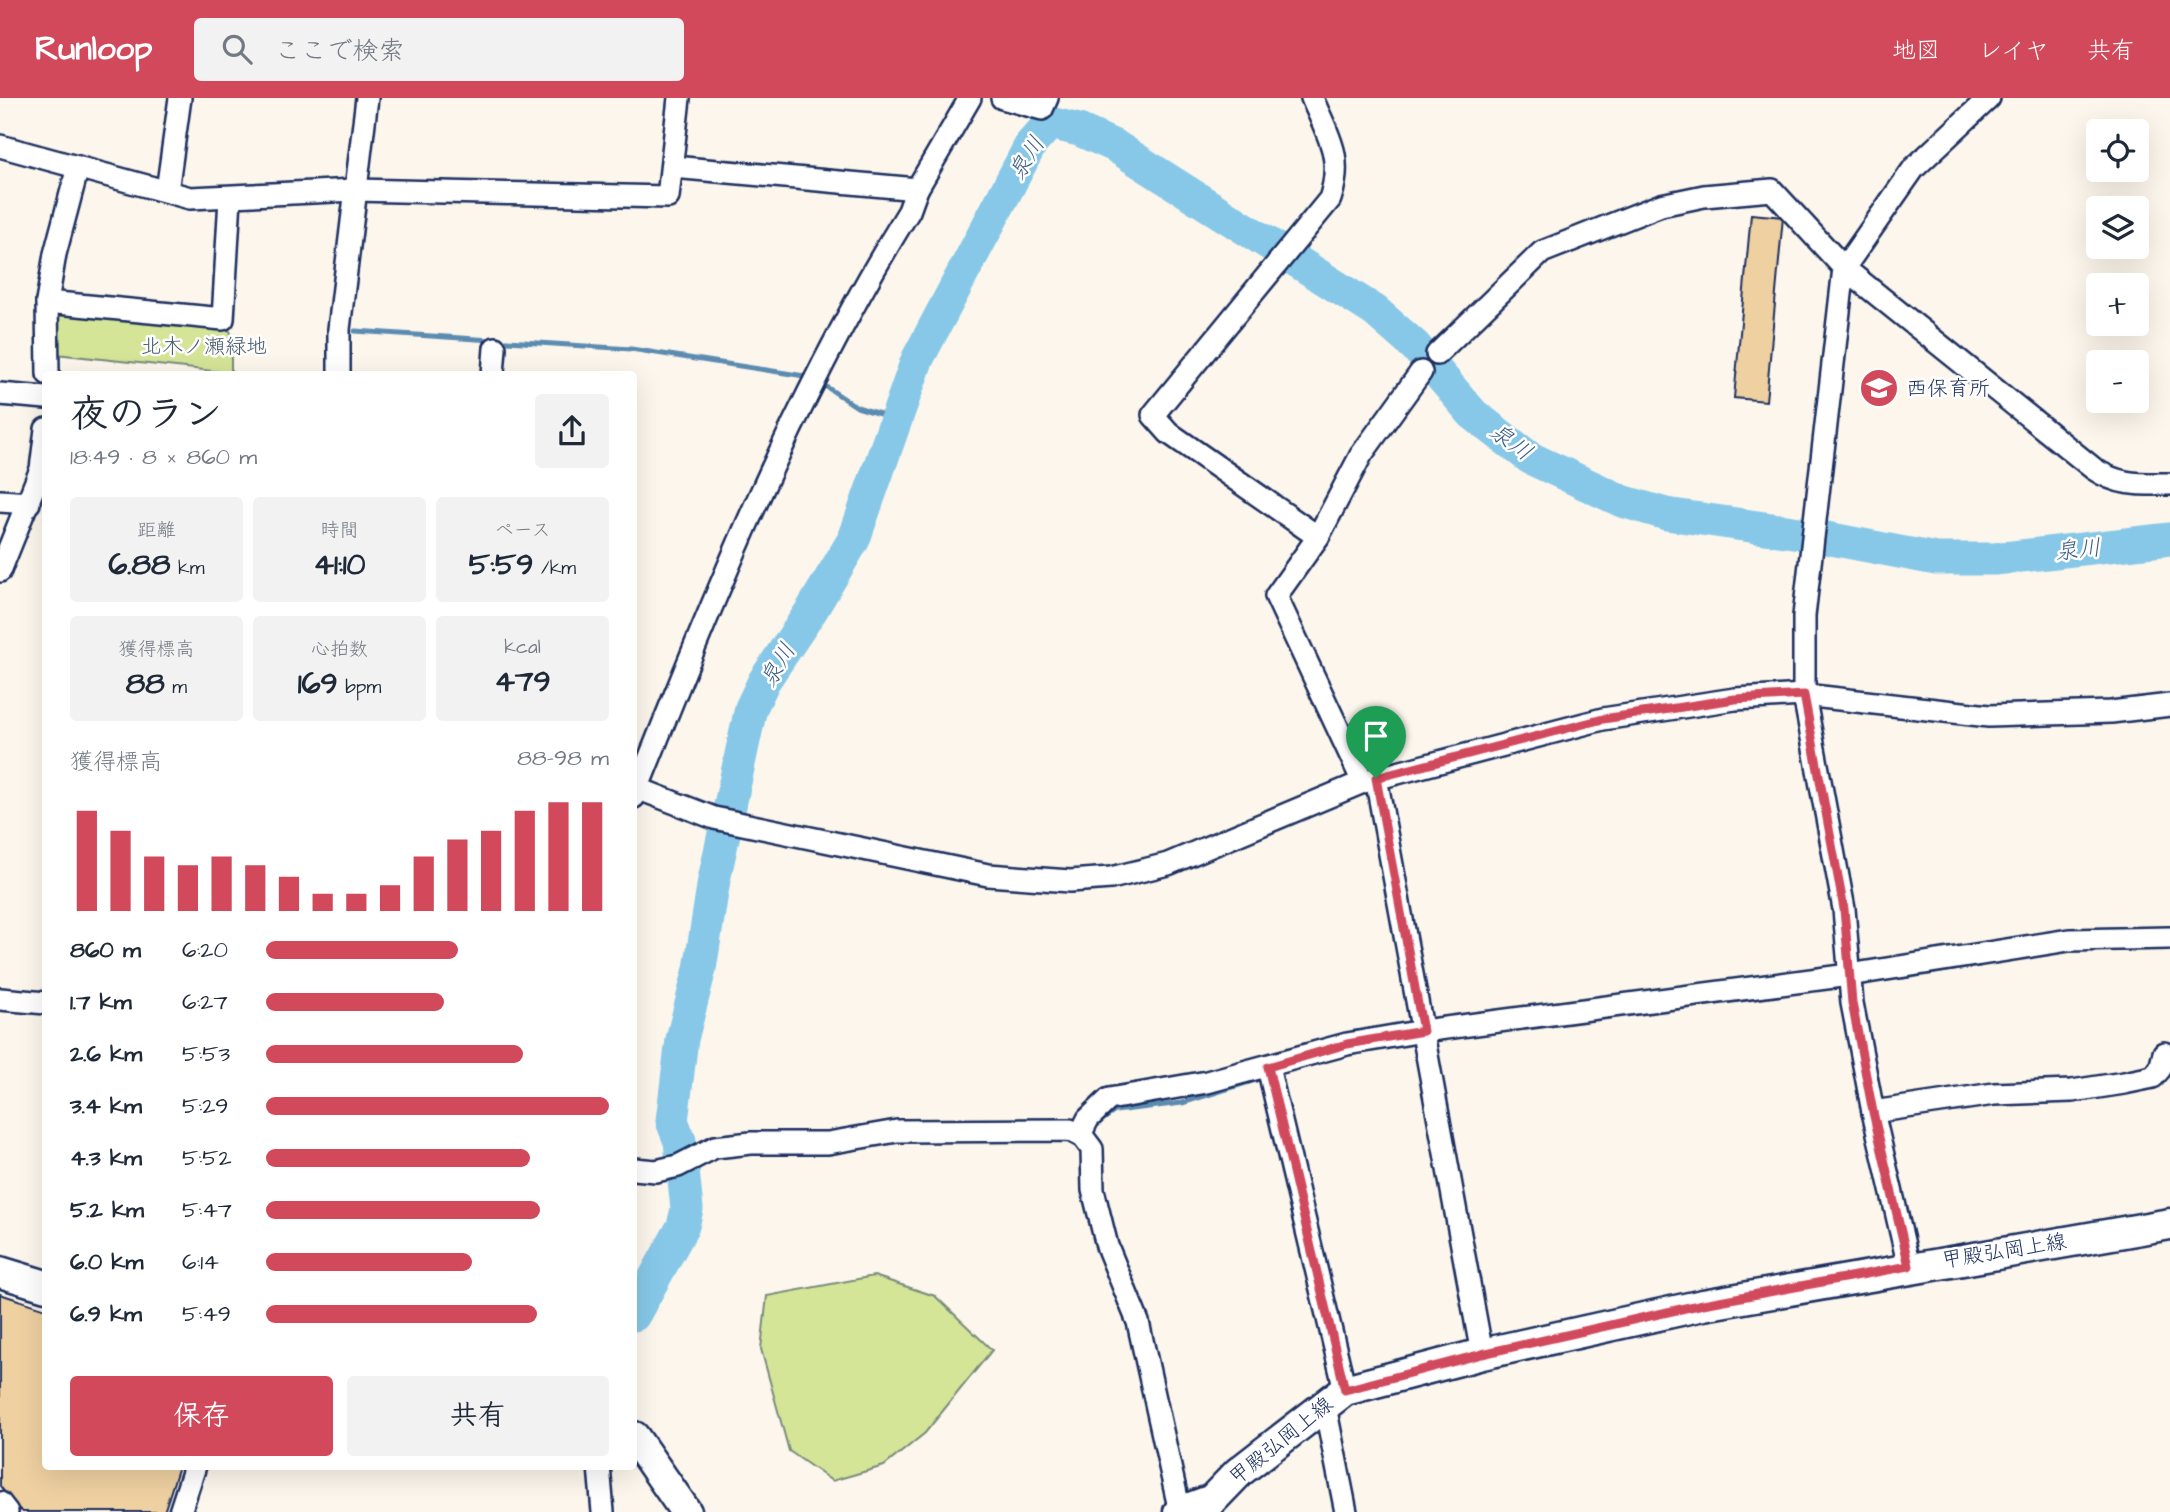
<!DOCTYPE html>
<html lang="ja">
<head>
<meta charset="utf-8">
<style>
	body { margin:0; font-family:"Architects Daughter","Klee One",sans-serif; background:#f2f2f3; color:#1f2937; height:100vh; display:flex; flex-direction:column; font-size:26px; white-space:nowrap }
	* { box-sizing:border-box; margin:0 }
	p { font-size:23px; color:#747a83 }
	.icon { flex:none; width:38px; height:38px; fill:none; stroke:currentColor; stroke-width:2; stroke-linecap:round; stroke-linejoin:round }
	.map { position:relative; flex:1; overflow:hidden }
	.side { position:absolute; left:42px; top:273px; width:595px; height:1099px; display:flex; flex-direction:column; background:#fff; border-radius:7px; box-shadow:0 7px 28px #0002 }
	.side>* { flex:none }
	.controls { position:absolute; left:2086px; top:21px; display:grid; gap:14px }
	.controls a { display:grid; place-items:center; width:63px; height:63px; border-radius:7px; background:#fff; box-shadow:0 7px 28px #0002; font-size:35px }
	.pin { position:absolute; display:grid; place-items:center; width:60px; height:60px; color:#fff; margin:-72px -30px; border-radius:50% 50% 50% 0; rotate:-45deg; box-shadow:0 0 7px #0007 }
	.pin .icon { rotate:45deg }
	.round { display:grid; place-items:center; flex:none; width:74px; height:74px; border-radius:7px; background:#f2f2f3 }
	.overview { display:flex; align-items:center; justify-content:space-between; height:119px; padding:0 28px }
	h1 { font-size:38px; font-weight:700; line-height:52px }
	.metrics { display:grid; grid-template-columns:repeat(3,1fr); gap:10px; height:119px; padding:7px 28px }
	.metrics div { display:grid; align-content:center; border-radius:7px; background:#f2f2f3; text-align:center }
	.metrics b { font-size:30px; font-weight:700 }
	.metrics small { font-size:19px; font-weight:400 }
	.metrics p { font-size:19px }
	.chart { height:196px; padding:14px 28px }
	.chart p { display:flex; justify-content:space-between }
	.chart svg { width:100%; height:126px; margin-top:7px; stroke:#d1495b; stroke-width:6 }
	.button { display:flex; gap:14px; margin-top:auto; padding:14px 28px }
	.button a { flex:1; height:80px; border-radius:7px; background:#d1495b; color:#fff; font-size:28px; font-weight:700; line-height:80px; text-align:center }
	.button a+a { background:#f2f2f3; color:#1f2937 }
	ul { padding:0 28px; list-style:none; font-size:23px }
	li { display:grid; grid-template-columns:112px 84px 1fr; align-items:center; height:52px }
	li i { height:18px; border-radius:9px; background:#d1495b }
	header { display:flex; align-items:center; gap:42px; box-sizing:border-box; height:98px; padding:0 35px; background:#d1495b; color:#fff }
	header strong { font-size:33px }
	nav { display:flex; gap:38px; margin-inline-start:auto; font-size:24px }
	.search { width:490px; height:63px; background:#f2f2f3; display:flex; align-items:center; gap:18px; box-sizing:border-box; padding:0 24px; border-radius:7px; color:#747a83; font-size:26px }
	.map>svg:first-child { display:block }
</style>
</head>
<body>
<header>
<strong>Runloop</strong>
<div class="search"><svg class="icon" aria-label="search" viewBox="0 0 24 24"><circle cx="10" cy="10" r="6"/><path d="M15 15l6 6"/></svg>ここで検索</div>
<nav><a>地図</a><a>レイヤ</a><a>共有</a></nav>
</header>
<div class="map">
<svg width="2170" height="1414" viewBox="0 0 2170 1414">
	<rect width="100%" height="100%" fill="#fcf6ec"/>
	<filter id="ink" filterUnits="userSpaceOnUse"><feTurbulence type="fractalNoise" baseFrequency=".0143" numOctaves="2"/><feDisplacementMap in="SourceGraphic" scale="14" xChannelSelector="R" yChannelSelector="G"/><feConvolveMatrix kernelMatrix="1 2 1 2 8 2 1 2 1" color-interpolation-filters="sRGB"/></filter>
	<g filter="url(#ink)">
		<g fill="#d4e598" stroke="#788a7b" stroke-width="2">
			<path d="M65 210 225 226 231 235V275L56 256 57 216Z"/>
			<path d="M874 1178 935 1198 992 1252 925 1335 884 1368 832 1383 789 1353 761 1251 767 1198Z"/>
		</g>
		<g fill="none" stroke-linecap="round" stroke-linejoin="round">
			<g stroke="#5c8bb1" stroke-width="5">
				<path d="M355 233 631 251 811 279"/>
				<path d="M819 284 857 309 896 321"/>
				<path d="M1903 879 1980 867"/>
				<path d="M1098 1025 1115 1013 1182 1005 1265 979"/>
			</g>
			<path stroke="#87c8e8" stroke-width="33" d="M634 1217 683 1128 687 1111 680 1043 672 1023 682 941 700 871 714 782 751 610 764 583 811 513 854 441 917 262 1031 46 1050 25 1079 32 1115 48 1375 213 1415 248 1473 316 1530 360 1622 403 1666 416 1800 435 1936 461H1995L2170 441"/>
		</g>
		<g fill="#eed0a1" stroke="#1b2f5e" stroke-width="2">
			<path d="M1751 116 1783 119 1766 303 1734 300Z"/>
			<path d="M0 1196 46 1211V1368H179L164 1414H23L15 1408 0 1388Z"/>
		</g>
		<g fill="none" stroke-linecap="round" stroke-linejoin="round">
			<defs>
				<g id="minor">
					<path d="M1002 0 1042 11 1047 0"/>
					<path d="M1312 0C1328 38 1344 59 1330 101L1153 317 1169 335 1318 439"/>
					<path d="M0 48 190 100 355 92 668 99 679 0"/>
					<path d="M673 69 917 91"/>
					<path d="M167 93 180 0"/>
					<path d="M47 204 223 221 230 100"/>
					<path d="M1437 256 1542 154 1661 107 1704 98 1772 92 1844 170 2094 371C2119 388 2141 386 2170 386"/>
					<path d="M48 276 47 204 55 156 78 69"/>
					<path d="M339 276V231L367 0"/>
					<path d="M493 276 495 250"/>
					<path d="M0 296 46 300"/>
					<path d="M0 403 29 405"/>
					<path d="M0 473 41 371 46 331"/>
					<path d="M1376 680 1482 1256"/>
					<path d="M1363 684 1276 498 1318 439 1361 357 1421 274"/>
					<path d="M634 689 714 720 988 777 1070 783 1111 780 1168 766 1363 684 1603 621 1735 601 1804 597 1989 618 2111 614 2170 607"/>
					<path d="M634 699C714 498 795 297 909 113L917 91 970 0"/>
					<path d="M0 901 46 905"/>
					<path d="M1268 969 1345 1292"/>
					<path d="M1873 1014 1994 996 2072 993 2124 985 2153 979 2160 971 2164 955"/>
					<path d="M1080 1037 1088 1021 1109 1001 1207 984 1347 946 1423 933 1849 877 2069 842 2170 840"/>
					<path d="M634 1071 656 1073 678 1068 715 1049 751 1045H828L897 1033 1070 1032 1083 1039 1092 1051 1093 1092 1107 1148 1138 1224 1180 1414"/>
					<path d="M1909 1169 1873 1014 1852 905 1844 811 1804 597V518L1844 170 1914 70 1989 0"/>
					<path d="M1325 1308 1346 1414"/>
					<path d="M599 1368 603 1414"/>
					<path d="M0 1405 7 1414"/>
					<path d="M180 1414 195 1368"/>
				</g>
				<g id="secondary">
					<path d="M0 1174 46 1188"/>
					<path d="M634 1339 686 1414"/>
					<path d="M1179 1414 1212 1402 1239 1374 1345 1292 1482 1256 1703 1207 2170 1126"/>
				</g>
			</defs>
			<use href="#minor" stroke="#1b2f5e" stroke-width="26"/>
			<use href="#secondary" stroke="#1b2f5e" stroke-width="35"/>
			<use href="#minor" stroke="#fff" stroke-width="21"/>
			<use href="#secondary" stroke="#fff" stroke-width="30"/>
		</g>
	</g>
	<g fill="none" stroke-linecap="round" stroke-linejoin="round" filter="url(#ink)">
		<defs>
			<path id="route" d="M1804 597 1844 811 1852 905 1873 1014 1909 1168 1703 1206 1482 1256 1345 1292 1268 969 1347 946 1423 933 1376 680 1603 621 1735 601Z"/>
		</defs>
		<use href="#route" stroke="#fff" stroke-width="14"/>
		<use href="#route" stroke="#d1495b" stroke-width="9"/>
	</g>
	<defs>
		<symbol id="school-disc" viewBox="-11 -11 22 22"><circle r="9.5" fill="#d1495b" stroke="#fff"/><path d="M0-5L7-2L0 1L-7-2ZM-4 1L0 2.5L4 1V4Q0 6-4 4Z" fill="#fff"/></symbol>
	</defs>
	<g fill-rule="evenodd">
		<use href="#school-disc" x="1857" y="268" width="44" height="44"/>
	</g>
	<g text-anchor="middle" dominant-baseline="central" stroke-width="5" stroke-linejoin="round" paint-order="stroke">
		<g font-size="21" fill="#495c6c" stroke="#fff">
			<text x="204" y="248">北木ノ瀬緑地</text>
		</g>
		<g font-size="21" fill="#1b2f5e" stroke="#fff" text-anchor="start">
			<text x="1906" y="290">西保育所</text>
		</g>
		<g font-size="21" fill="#1b2f5e" stroke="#fff">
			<text transform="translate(2004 1153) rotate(-9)">甲殿弘岡上線</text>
			<text transform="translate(1281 1343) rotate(-39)">甲殿弘岡上線</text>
		</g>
		<g font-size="23" font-style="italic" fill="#3b5d87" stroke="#fff">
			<text transform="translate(1027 60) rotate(-58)">泉川</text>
			<text transform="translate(1511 344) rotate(36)">泉川</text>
			<text transform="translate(2078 452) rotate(-6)">泉川</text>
			<text transform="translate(778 567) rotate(-59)">泉川</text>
		</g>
	</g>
</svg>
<div class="controls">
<a><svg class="icon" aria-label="locate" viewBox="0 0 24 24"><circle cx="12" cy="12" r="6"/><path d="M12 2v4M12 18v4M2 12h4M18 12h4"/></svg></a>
<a><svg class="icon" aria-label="layers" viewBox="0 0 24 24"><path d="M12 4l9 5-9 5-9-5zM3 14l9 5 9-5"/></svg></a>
<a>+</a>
<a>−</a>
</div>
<div class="pin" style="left:1376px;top:680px;background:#1e9e55"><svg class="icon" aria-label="arrive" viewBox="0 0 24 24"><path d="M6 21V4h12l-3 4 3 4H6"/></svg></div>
<section class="side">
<div class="overview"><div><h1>夜のラン</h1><p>18:49 · 8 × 860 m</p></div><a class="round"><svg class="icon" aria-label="share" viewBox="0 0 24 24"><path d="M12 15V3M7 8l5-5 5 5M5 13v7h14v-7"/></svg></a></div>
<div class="metrics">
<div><p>距離</p><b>6.88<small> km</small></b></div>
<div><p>時間</p><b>41:10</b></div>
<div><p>ペース</p><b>5:59<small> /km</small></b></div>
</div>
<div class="metrics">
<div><p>獲得標高</p><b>88<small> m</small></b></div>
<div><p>心拍数</p><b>169<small> bpm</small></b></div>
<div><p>kcal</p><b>479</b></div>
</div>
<div class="chart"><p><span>獲得標高</span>88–98 m</p>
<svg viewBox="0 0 160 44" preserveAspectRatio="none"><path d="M5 44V9M15 44V16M25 44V25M35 44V28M45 44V25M55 44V28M65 44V32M75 44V38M85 44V38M95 44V35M105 44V25M115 44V19M125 44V16M135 44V9M145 44V6M155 44V6"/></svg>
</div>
<ul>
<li><b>860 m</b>6:20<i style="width:56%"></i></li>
<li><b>1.7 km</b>6:27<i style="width:52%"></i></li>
<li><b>2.6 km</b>5:53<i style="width:75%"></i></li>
<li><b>3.4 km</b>5:29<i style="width:100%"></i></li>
<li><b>4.3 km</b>5:52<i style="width:77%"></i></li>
<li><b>5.2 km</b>5:47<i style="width:80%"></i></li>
<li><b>6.0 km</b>6:14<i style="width:60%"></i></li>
<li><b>6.9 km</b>5:49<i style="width:79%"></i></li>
</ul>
<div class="button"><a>保存</a><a>共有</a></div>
</section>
</div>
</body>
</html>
